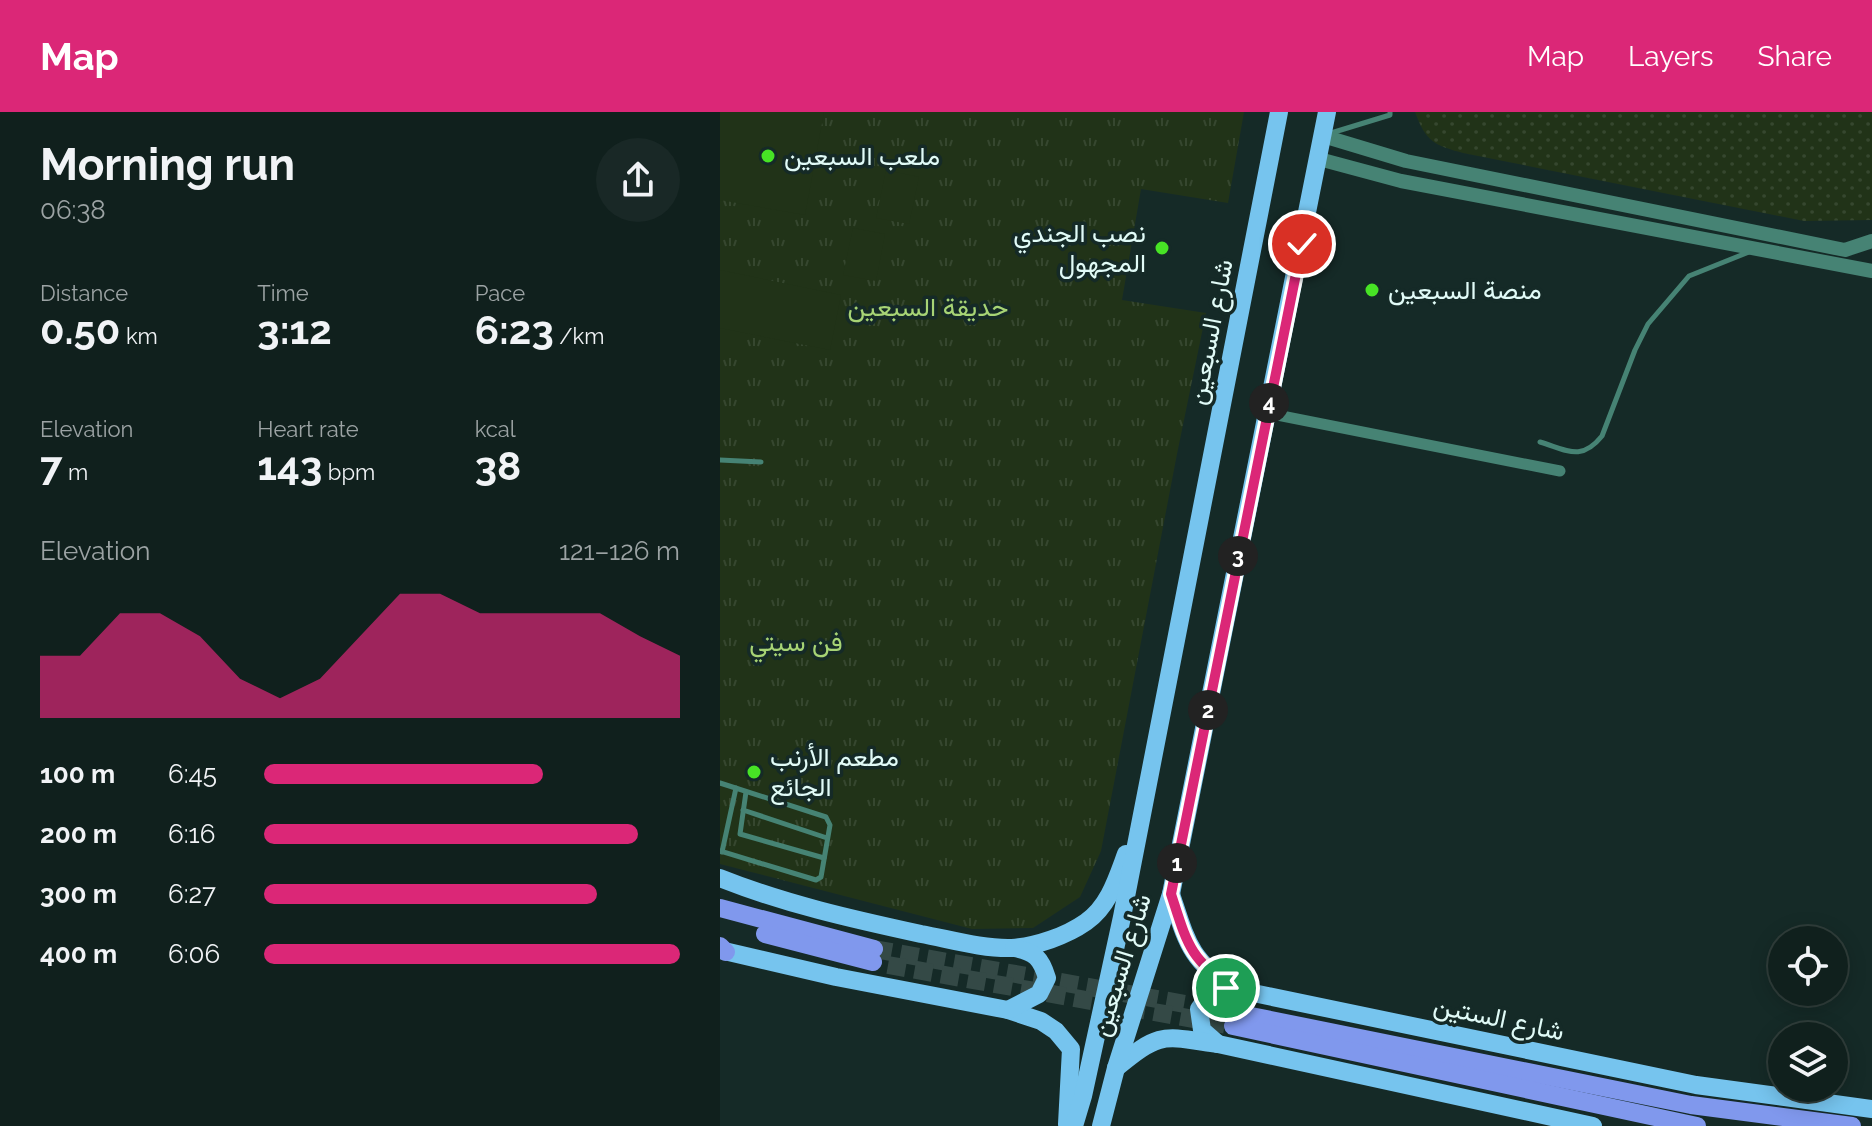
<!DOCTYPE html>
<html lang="en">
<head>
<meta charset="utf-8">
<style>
	body { margin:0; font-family:Raleway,Vazirmatn,sans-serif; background:#192826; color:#f1f3f6; height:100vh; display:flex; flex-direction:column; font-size:30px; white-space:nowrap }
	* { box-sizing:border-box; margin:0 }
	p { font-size:26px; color:#9ca3a4 }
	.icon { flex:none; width:44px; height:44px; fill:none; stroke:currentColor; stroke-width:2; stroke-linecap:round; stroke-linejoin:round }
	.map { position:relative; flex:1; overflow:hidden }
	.details { display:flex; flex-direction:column; background:#10201d; width:720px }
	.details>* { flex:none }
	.controls { position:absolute; left:1048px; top:814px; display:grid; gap:16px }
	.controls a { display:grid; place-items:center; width:80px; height:80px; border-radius:50%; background:#10201d; box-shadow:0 4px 20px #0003,0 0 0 2px #303e3b; font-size:40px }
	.pin { position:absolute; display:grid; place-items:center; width:68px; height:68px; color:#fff; margin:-34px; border:4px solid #fff; border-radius:50%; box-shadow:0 2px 8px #0007 }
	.km { position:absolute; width:40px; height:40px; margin:-20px; border-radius:50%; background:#222; color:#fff; font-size:22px; line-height:40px; text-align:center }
	.round { display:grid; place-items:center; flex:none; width:84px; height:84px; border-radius:42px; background:#192826 }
	.headline { display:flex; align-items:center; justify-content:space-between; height:136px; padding:0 40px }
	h1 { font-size:44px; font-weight:700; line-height:60px }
	.metrics { display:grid; grid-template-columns:repeat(3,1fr); gap:12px; height:136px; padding:8px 40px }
	.metrics div { display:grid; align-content:center }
	.metrics b { font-size:40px; font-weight:700 }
	.metrics small { font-size:22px; font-weight:400 }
	.metrics p { font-size:22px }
	.chart { height:224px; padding:16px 40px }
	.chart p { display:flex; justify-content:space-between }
	.chart svg { width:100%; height:144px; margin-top:8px; fill:#db2777; opacity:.7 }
	ul { padding:0 40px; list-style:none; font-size:26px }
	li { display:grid; grid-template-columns:128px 96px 1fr; align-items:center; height:60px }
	li i { height:20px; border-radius:10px; background:#db2777 }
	header { display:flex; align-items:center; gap:48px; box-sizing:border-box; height:112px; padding:0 40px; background:#db2777; color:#fff }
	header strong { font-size:38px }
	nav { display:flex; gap:44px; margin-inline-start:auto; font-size:28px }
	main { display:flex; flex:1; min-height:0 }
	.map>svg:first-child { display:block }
</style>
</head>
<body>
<header>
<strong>Map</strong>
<nav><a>Map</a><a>Layers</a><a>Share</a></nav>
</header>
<main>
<section class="details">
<div class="headline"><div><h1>Morning run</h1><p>06:38</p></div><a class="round"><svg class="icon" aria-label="share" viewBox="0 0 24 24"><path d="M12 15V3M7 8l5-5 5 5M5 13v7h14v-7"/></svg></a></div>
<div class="metrics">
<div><p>Distance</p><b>0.50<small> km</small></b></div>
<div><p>Time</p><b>3:12</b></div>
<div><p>Pace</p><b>6:23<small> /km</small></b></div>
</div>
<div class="metrics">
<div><p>Elevation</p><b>7<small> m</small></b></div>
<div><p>Heart rate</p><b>143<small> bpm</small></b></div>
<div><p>kcal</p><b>38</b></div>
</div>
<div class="chart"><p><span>Elevation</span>121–126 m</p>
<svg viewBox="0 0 160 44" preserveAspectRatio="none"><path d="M0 44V25L10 25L20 12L30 12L40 19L50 32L60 38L70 32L80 19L90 6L100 6L110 12L120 12L130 12L140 12L150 19L160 25V44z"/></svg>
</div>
<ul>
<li><b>100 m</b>6:45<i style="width:67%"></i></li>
<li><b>200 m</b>6:16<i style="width:90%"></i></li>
<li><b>300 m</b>6:27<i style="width:80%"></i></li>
<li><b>400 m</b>6:06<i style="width:100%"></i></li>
</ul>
</section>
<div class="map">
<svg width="1152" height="1014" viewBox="0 0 1152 1014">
	<defs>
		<pattern id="grass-tufts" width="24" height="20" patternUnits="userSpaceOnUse" patternTransform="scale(2)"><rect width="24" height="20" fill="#213318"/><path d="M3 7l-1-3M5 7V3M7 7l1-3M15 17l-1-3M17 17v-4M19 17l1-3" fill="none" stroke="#36472f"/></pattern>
		<pattern id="garden-dots" width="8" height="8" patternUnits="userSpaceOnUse" patternTransform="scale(2)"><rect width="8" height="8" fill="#213318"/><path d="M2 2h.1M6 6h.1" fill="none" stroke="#36472f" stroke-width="1.8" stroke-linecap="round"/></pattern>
	</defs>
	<rect width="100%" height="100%" fill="#152a27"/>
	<path fill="url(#grass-tufts)" d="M0 0H524L508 91 421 77 402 188 486 201 457 342 381 739 360 785 313 816 252 817 0 752Z"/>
	<path fill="url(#garden-dots)" d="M695 0H1152V108L1084 109 743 41C714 33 706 30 695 0Z"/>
	<g fill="#213318">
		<path d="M0 0H104L85 103 0 88Z"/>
		<path d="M166 58 199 65 189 112 156 106Z"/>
		<path d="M133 116 165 122 156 169 123 163Z"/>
		<path d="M0 158 121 183 110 238 0 216Z"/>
	</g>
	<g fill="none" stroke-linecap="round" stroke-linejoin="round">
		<g stroke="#344946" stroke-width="18" stroke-dasharray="18 9" stroke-linecap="butt">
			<path d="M154 837 516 901"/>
			<path d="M168 853 513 914"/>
		</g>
		<g stroke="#468374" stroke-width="5">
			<path d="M611 21 670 3V0"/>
			<path d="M820 330C847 338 861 350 882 324L915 238 928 212 969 164 1029 140"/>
			<path d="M0 348 41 350"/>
			<path d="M0 671 106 705 110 713 101 765 96 768 0 739"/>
			<path d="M26 680 20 722 104 746"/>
			<path d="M23 698 107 726"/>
			<path d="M2 740 16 676"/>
		</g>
		<path stroke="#468374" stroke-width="11" d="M547 301 840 359"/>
		<g stroke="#468374" stroke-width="14">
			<path d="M603 24 686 49 1125 138 1152 129"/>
			<path d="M599 47 681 69 1152 159"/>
		</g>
		<g stroke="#76c4ee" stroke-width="18">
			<path d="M0 766C65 792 132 807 201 822 229 827 262 837 292 836 317 834 346 824 366 810 389 794 397 766 406 742"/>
			<path d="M451 782C467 830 469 847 514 877L976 973 1152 997"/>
			<path d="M0 838 116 865 288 898 321 909 336 919 351 937 347 1012"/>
			<path d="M288 898 319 882 327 866C321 846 315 840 294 836"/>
			<path d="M498 932 482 918 479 897 492 880 514 877"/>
			<path d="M396 956C441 919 442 924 498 932L873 1014"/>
			<path d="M354 1014 363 984 402 805 559 0"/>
			<path d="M381 1014 396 956 451 782 607 0"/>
		</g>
		<g stroke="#8098ed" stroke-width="18">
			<path d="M0 796 154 837"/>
			<path d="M45 822 153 850"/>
			<path d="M0 834 6 840"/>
			<path d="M516 901 971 993 1132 1014"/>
			<path d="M513 914 977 1014"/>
		</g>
	</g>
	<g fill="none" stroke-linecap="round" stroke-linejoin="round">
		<defs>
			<path id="route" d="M506 876 514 877C469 847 467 831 451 782L582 132"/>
		</defs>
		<use href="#route" stroke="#fff" stroke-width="16"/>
		<use href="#route" stroke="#db2777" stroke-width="10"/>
	</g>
	<g fill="#47e325" stroke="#152a27" stroke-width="3">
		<circle cx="48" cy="44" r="8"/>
		<circle cx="442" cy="136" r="8"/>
		<circle cx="652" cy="178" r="8"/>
		<circle cx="34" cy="660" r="8"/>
	</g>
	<g text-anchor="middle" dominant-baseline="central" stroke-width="7" stroke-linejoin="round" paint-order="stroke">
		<g font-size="26" fill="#e1fbf7" stroke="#152a27" text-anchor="start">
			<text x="64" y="44">ملعب السبعين</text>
			<text x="426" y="121" text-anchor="end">نصب الجندي<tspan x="426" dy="30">المجهول</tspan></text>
			<text x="668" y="178">منصة السبعين</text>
			<text x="50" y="645">مطعم الأرنب<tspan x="50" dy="30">الجائع</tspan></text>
		</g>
		<g font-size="26" fill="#a7d475" stroke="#152a27">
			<text x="208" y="195">حديقة السبعين</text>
			<text x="76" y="530">فن سيتي</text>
		</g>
		<g font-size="26" fill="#e1fbf7" stroke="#152a27">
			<text transform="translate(490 220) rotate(-79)">شارع السبعين</text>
			<text transform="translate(401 853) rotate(-73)">شارع السبعين</text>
			<text transform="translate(779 906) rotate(12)">شارع الستين</text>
		</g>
	</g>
</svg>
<div class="controls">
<a><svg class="icon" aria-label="locate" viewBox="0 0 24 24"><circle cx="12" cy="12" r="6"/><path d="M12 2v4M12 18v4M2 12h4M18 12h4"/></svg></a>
<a><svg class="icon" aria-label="layers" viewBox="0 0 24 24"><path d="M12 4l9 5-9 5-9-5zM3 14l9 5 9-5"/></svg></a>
</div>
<div class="pin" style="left:506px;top:876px;background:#1e9e55"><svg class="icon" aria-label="arrive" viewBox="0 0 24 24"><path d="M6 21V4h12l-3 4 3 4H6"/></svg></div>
<div class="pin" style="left:582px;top:132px;background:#d93025"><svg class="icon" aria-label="check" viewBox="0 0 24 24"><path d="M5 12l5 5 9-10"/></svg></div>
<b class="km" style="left:457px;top:751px">1</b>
<b class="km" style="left:488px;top:598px">2</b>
<b class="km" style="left:518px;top:444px">3</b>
<b class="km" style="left:549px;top:291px">4</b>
</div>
</main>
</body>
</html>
